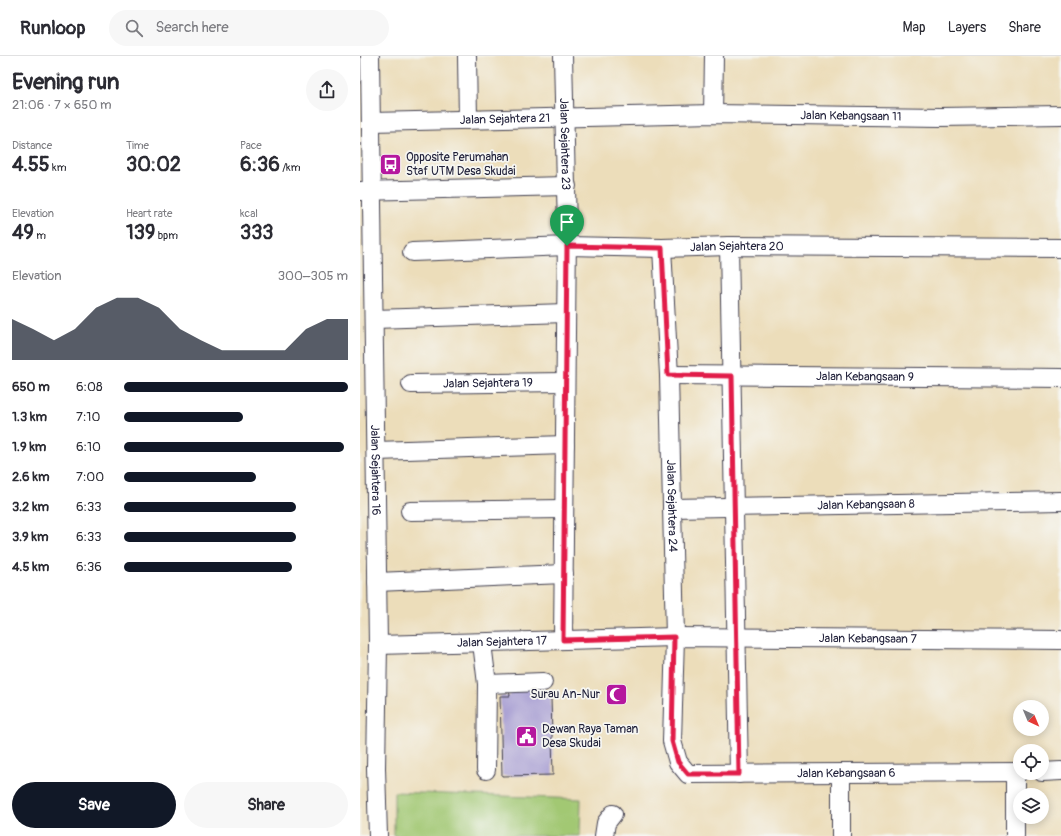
<!DOCTYPE html>
<html lang="en">
<head>
<meta charset="utf-8">
<style>
	body { margin:0; font-family:Pangolin,sans-serif; background:#f7f7f7; color:#2b2b33; height:100vh; display:flex; flex-direction:column; font-size:15px; white-space:nowrap }
	* { box-sizing:border-box; margin:0 }
	p { font-size:13px; color:#7c7c81 }
	.icon { flex:none; width:22px; height:22px; fill:none; stroke:currentColor; stroke-width:2; stroke-linecap:round; stroke-linejoin:round }
	.map { position:relative; flex:1; overflow:hidden }
	.details { display:flex; flex-direction:column; background:#fff; width:360px }
	.details>* { flex:none }
	.needle { width:26px; rotate:136deg }
	.buttons { position:absolute; left:653px; top:644px; display:grid; gap:8px }
	.buttons a { display:grid; place-items:center; width:36px; height:36px; border-radius:50%; background:#fff; box-shadow:0 2px 10px #0003; font-size:20px }
	.pin { position:absolute; display:grid; place-items:center; width:34px; height:34px; color:#fff; margin:-41px -17px; border-radius:50% 50% 50% 0; rotate:-45deg; box-shadow:0 0 4px #0007 }
	.pin .icon { rotate:45deg }
	.round { display:grid; place-items:center; flex:none; width:42px; height:42px; border-radius:21px; background:#f7f7f7 }
	.headline { display:flex; align-items:center; justify-content:space-between; height:68px; padding:0 12px }
	h1 { font-size:22px; font-weight:700; line-height:30px }
	.stats { display:grid; grid-template-columns:repeat(3,1fr); gap:6px; height:68px; padding:4px 12px }
	.stats div { display:grid; align-content:center }
	.stats b { font-size:20px; font-weight:700 }
	.stats small { font-size:11px; font-weight:400 }
	.stats p { font-size:11px }
	.chart { height:112px; padding:8px 12px }
	.chart p { display:flex; justify-content:space-between }
	.chart svg { width:100%; height:72px; margin-top:4px; fill:#111827; opacity:.7 }
	.cta { display:flex; gap:8px; margin-top:auto; padding:8px 12px }
	.cta a { flex:1; height:46px; border-radius:24px; background:#111827; color:#fff; font-size:16px; font-weight:700; line-height:46px; text-align:center }
	.cta a+a { background:#f7f7f7; color:#2b2b33 }
	ul { padding:0 12px; list-style:none; font-size:13px }
	li { display:grid; grid-template-columns:64px 48px 1fr; align-items:center; height:30px }
	li i { height:10px; border-radius:5px; background:#111827 }
	header { display:flex; align-items:center; gap:24px; box-sizing:border-box; height:56px; padding:0 20px; background:#fff; border-bottom:1px solid #e1e1e2 }
	header strong { font-size:19px }
	nav { display:flex; gap:22px; margin-inline-start:auto; font-size:14px }
	.search { width:280px; height:36px; background:#f7f7f7; display:flex; align-items:center; gap:10px; box-sizing:border-box; padding:0 14px; border-radius:22px; color:#7c7c81; font-size:15px }
	main { display:flex; flex:1; min-height:0 }
	.map>svg:first-child { display:block }
</style>
</head>
<body>
<header>
<strong>Runloop</strong>
<div class="search"><svg class="icon" aria-label="search" viewBox="0 0 24 24"><circle cx="10" cy="10" r="6"/><path d="M15 15l6 6"/></svg>Search here</div>
<nav><a>Map</a><a>Layers</a><a>Share</a></nav>
</header>
<main>
<section class="details">
<div class="headline"><div><h1>Evening run</h1><p>21:06 · 7 × 650 m</p></div><a class="round"><svg class="icon" aria-label="share" viewBox="0 0 24 24"><path d="M12 15V3M7 8l5-5 5 5M5 13v7h14v-7"/></svg></a></div>
<div class="stats">
<div><p>Distance</p><b>4.55<small> km</small></b></div>
<div><p>Time</p><b>30:02</b></div>
<div><p>Pace</p><b>6:36<small> /km</small></b></div>
</div>
<div class="stats">
<div><p>Elevation</p><b>49<small> m</small></b></div>
<div><p>Heart rate</p><b>139<small> bpm</small></b></div>
<div><p>kcal</p><b>333</b></div>
</div>
<div class="chart"><p><span>Elevation</span>300–305 m</p>
<svg viewBox="0 0 160 44" preserveAspectRatio="none"><path d="M0 44V19L10 25L20 32L30 25L40 12L50 6L60 6L70 12L80 25L90 32L100 38L110 38L120 38L130 38L140 25L150 19L160 19V44z"/></svg>
</div>
<ul>
<li><b>650 m</b>6:08<i style="width:100%"></i></li>
<li><b>1.3 km</b>7:10<i style="width:53%"></i></li>
<li><b>1.9 km</b>6:10<i style="width:98%"></i></li>
<li><b>2.6 km</b>7:00<i style="width:59%"></i></li>
<li><b>3.2 km</b>6:33<i style="width:77%"></i></li>
<li><b>3.9 km</b>6:33<i style="width:77%"></i></li>
<li><b>4.5 km</b>6:36<i style="width:75%"></i></li>
</ul>
<div class="cta"><a>Save</a><a>Share</a></div>
</section>
<div class="map">
<svg width="701" height="780" viewBox="0 0 701 780">
	<rect width="100%" height="100%" fill="#f6f6f2"/>
	<filter id="ink" filterUnits="userSpaceOnUse"><feTurbulence type="fractalNoise" baseFrequency=".025" numOctaves="2"/><feDisplacementMap in="SourceGraphic" scale="8" xChannelSelector="R" yChannelSelector="G"/><feConvolveMatrix kernelMatrix="1 2 1 2 8 2 1 2 1" color-interpolation-filters="sRGB"/></filter>
	<filter id="wash" filterUnits="userSpaceOnUse"><feTurbulence type="fractalNoise" baseFrequency=".012" numOctaves="4" result="noise"/><feDisplacementMap in="SourceGraphic" scale="16" xChannelSelector="R" yChannelSelector="G"/><feGaussianBlur stdDeviation="0.9" result="paint"/><feColorMatrix in="noise" values="0 0 0 0 0 0 0 0 0 0 0 0 0 0 0 0 0 1.4 0 .05"/><feComposite in="paint" operator="in"/></filter>
	<g filter="url(#wash)">
		<rect width="100%" height="100%" fill="#ecddba"/>
		<path fill="#a2c873" stroke="#627557" d="M34 736 221 743 220 780H34Z"/>
		<g id="blocks">
			<path fill="#aca3d4" d="M180 631 181 640 191 641 193 719 142 720 140 640H150L149 633Z"/>
		</g>
	</g>
	<g filter="url(#ink)">
		<use href="#blocks" fill-opacity="0" stroke="#403e4e" stroke-width="1"/>
		<g fill="none" stroke-linecap="round" stroke-linejoin="round">
			<defs>
				<g id="minor">
					<path id="s1" d="M10 0 18 589 16 712 18 780"/>
					<path d="M107 0 108 64"/>
					<path id="s2" d="M203 0 207 175 203 584"/>
					<path d="M353 58 354 0"/>
					<path id="s3" d="M11 66 353 58 580 61 701 59"/>
					<path d="M0 135 207 130"/>
					<path d="M369 190 379 718"/>
					<path id="s4" d="M302 192 309 319 315 581 312 685 318 706 328 718 660 716"/>
					<path id="s5" d="M52 196 207 190 302 192 369 190 701 192"/>
					<path d="M14 263 206 257"/>
					<path id="s6" d="M309 319 701 322"/>
					<path id="s7" d="M51 328 205 326"/>
					<path d="M16 395 205 389"/>
					<path id="s8" d="M312 452 701 445"/>
					<path d="M50 455 204 453"/>
					<path d="M17 526 204 518"/>
					<path d="M122 587 127 628 183 626"/>
					<path id="s9" d="M18 589 315 581 701 584"/>
					<path d="M126 714 127 628"/>
					<path d="M682 716 701 715"/>
					<path d="M244 780 246 767 253 758"/>
					<path d="M481 780V717"/>
					<path d="M655 780V716"/>
				</g>
			</defs>
			<use href="#minor" stroke="#403e4e" stroke-width="20"/>
			<use href="#minor" stroke="#fff" stroke-width="18"/>
		</g>
	</g>
	<g fill="none" stroke-linecap="round" stroke-linejoin="round" filter="url(#ink)">
		<defs>
			<path id="route" d="M207 190 302 192 308 319 372 320 379 718H328L318 706 312 685 314 581 203 584Z"/>
		</defs>
		<use href="#route" stroke="#fff" stroke-width="8"/>
		<use href="#route" stroke="#e11d48" stroke-width="5"/>
	</g>
	<defs>
		<symbol id="bus-square" viewBox="-11 -11 22 22"><rect x="-9" y="-9" width="18" height="18" rx="4" fill="#b5179e" stroke="#f6f6f2"/><path d="M-5-6H5V4H4V6H2V4H-2V6H-4V4H-5ZM-3.5-4V0h7V-4ZM-3.5 1.2v1.5H-2V1.2ZM2 1.2v1.5H3.5V1.2Z" fill="#fff"/></symbol>
		<symbol id="mosque-square" viewBox="-11 -11 22 22"><rect x="-9" y="-9" width="18" height="18" rx="4" fill="#b5179e" stroke="#f6f6f2"/><path d="M3.5-4.9A6 6 0 1 0 3.5 4.9A5 5 0 1 1 3.5-4.9Z" fill="#fff"/></symbol>
		<symbol id="civic-square" viewBox="-11 -11 22 22"><rect x="-9" y="-9" width="18" height="18" rx="4" fill="#b5179e" stroke="#f6f6f2"/><path d="M-.6-6.5H3V-4.5H.6V-3L4-1V1h2V6H-6V1h2V-1L-.6-3ZM-1.2 2.5V6h2.4V2.5Z" fill="#fff"/></symbol>
	</defs>
	<g fill-rule="evenodd">
		<use href="#bus-square" x="18" y="96" width="25" height="25"/>
		<use href="#mosque-square" x="244" y="626" width="25" height="25"/>
		<use href="#civic-square" x="154" y="668" width="25" height="25"/>
	</g>
	<g text-anchor="middle" dominant-baseline="central" stroke-width="3.5" stroke-linejoin="round" paint-order="stroke">
		<g font-size="12" fill="#22223b" stroke="#f6f6f2">
			<text stroke="none"><textPath href="#s3" startOffset="480">Jalan Kebangsaan 11</textPath></text>
			<text stroke="none"><textPath href="#s3" startOffset="134">Jalan Sejahtera 21</textPath></text>
			<text stroke="none"><textPath href="#s2" startOffset="88">Jalan Sejahtera 23</textPath></text>
			<text stroke="none"><textPath href="#s5" startOffset="325">Jalan Sejahtera 20</textPath></text>
			<text stroke="none"><textPath href="#s6" startOffset="196">Jalan Kebangsaan 9</textPath></text>
			<text stroke="none"><textPath href="#s7" startOffset="77">Jalan Sejahtera 19</textPath></text>
			<text stroke="none"><textPath href="#s1" startOffset="414">Jalan Sejahtera 16</textPath></text>
			<text stroke="none"><textPath href="#s4" startOffset="258">Jalan Sejahtera 24</textPath></text>
			<text stroke="none"><textPath href="#s8" startOffset="194">Jalan Kebangsaan 8</textPath></text>
			<text stroke="none"><textPath href="#s9" startOffset="490">Jalan Kebangsaan 7</textPath></text>
			<text stroke="none"><textPath href="#s9" startOffset="124">Jalan Sejahtera 17</textPath></text>
			<text stroke="none"><textPath href="#s4" startOffset="689">Jalan Kebangsaan 6</textPath></text>
		</g>
		<g font-size="12" fill="#22223b" stroke="#f6f6f2" text-anchor="start">
			<text x="46" y="101">Opposite Perumahan<tspan x="46" dy="14">Staf UTM Desa Skudai</tspan></text>
			<text x="240" y="638" text-anchor="end">Surau An-Nur</text>
			<text x="182" y="673">Dewan Raya Taman<tspan x="182" dy="14">Desa Skudai</tspan></text>
		</g>
	</g>
</svg>
<div class="buttons">
<a><svg class="needle" viewBox="-14 -14 28 28"><path d="M0-13l5 13h-10z" fill="#e53935"/><path d="M0 13l5-13h-10z" fill="#7c7c81"/></svg></a>
<a><svg class="icon" aria-label="locate" viewBox="0 0 24 24"><circle cx="12" cy="12" r="6"/><path d="M12 2v4M12 18v4M2 12h4M18 12h4"/></svg></a>
<a><svg class="icon" aria-label="layers" viewBox="0 0 24 24"><path d="M12 4l9 5-9 5-9-5zM3 14l9 5 9-5"/></svg></a>
</div>
<div class="pin" style="left:207px;top:190px;background:#1e9e55"><svg class="icon" aria-label="arrive" viewBox="0 0 24 24"><path d="M6 21V4h12l-3 4 3 4H6"/></svg></div>
</div>
</main>
</body>
</html>
